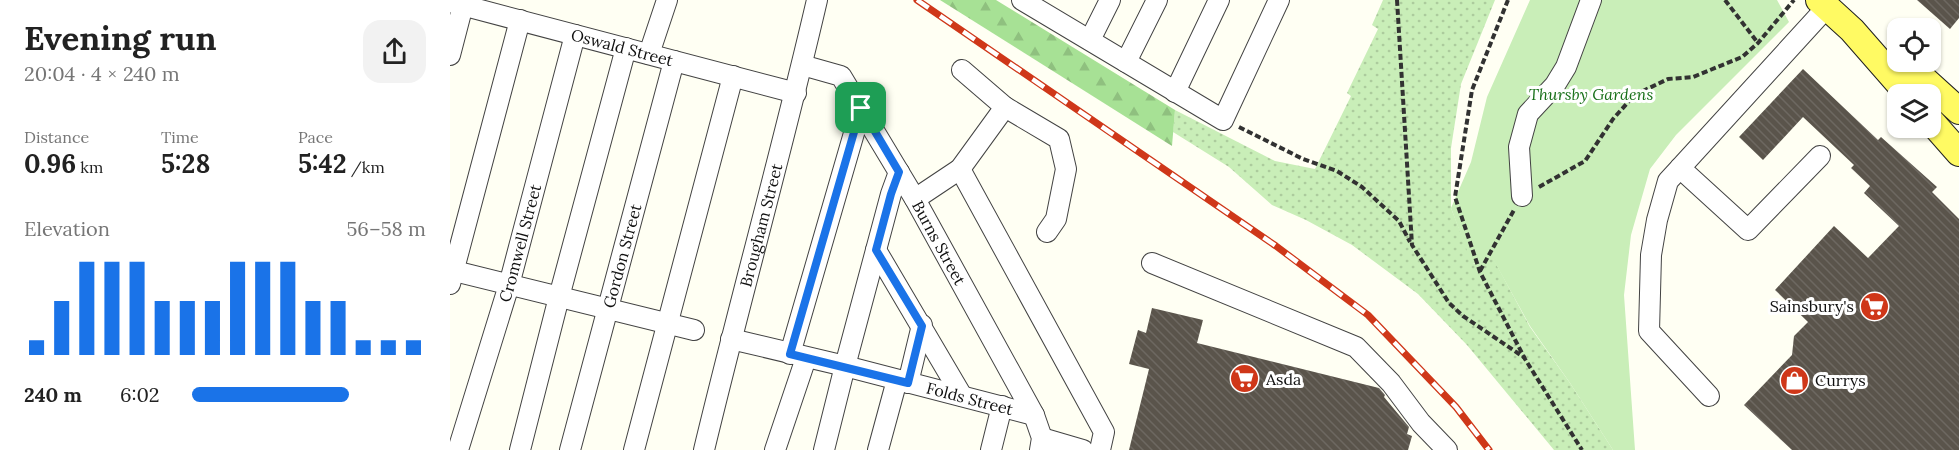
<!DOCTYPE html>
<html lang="en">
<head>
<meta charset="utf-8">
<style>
	body { margin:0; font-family:Lora,serif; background:#f2f2f2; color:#222; height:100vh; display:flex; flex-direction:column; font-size:22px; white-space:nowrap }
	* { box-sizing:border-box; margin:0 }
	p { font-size:20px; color:#767676 }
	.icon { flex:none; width:33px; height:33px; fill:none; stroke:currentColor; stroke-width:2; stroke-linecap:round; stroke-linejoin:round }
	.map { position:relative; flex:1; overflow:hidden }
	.details { display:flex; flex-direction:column; background:#fff; width:450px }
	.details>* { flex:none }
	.tools { position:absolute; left:1437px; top:18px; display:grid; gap:12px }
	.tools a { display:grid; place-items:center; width:54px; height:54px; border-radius:12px; background:#fff; box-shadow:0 2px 4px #0004; font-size:30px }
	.pin { position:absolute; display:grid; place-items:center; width:51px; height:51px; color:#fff; margin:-26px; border-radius:12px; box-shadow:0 3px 9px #0006 }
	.round { display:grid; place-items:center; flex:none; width:63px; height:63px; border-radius:18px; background:#f2f2f2 }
	.headline { display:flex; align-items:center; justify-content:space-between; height:102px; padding:0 24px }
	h1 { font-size:33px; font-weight:800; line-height:45px }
	.stats { display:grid; grid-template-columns:repeat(3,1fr); gap:9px; height:102px; padding:6px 24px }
	.stats div { display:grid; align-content:center }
	.stats b { font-size:26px; font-weight:800 }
	.stats small { font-size:16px; font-weight:400 }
	.stats p { font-size:16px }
	.chart { height:168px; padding:12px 24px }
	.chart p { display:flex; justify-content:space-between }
	.chart svg { width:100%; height:108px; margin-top:6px; stroke:#1a73e8; stroke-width:6 }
	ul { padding:0 24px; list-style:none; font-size:20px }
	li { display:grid; grid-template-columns:96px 72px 1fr; align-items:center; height:45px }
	li i { height:15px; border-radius:8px; background:#1a73e8 }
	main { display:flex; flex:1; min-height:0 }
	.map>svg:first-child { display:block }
</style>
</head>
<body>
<main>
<section class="details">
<div class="headline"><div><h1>Evening run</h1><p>20:04 · 4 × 240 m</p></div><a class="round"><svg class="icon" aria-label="share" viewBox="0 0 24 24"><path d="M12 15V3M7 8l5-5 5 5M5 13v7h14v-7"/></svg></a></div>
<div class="stats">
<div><p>Distance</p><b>0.96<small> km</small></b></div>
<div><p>Time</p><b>5:28</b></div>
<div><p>Pace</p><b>5:42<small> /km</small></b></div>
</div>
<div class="chart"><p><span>Elevation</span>56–58 m</p>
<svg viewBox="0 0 160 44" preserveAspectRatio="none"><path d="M5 44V38M15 44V22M25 44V6M35 44V6M45 44V6M55 44V22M65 44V22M75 44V22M85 44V6M95 44V6M105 44V6M115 44V22M125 44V22M135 44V38M145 44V38M155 44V38"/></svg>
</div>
<ul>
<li><b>240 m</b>6:02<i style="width:67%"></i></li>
</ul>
</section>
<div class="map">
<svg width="1509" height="450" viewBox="0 0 1509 450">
	<defs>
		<pattern id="grass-dots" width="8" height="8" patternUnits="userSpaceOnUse" patternTransform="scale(1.5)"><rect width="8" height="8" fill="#c9eeb8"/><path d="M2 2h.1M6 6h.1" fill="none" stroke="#accb9d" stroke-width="1.8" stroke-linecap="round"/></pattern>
		<pattern id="forest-firs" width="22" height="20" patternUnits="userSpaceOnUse" patternTransform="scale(1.5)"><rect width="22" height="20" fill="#a7e195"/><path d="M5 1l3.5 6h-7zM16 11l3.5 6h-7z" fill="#8fc07f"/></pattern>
		<pattern id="building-back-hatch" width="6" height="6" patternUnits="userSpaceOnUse" patternTransform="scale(1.5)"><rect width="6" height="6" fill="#5a544b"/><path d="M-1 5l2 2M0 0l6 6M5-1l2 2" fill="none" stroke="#6d6861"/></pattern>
	</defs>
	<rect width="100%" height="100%" fill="#fffff3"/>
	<path fill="url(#grass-dots)" d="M933 0H1045L1011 84 1001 148V208L1023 264 1043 258 1080 327 1120 383 1163 450H1104L1017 345 968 294 902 245 856 220 822 205 779 167 723 132 725 110 825 161 865 169 901 96 897 93 928 29 922 25Z"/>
	<path fill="url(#forest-firs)" d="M490 0H546L725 110 722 146Z"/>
	<path fill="#c9eeb8" d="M1080 0H1327L1339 22 1226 135 1200 169 1181 235 1174 295 1185 450H1163L1120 383 1080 326 1043 259 1022 264 1001 208 1021 162 1037 97Z"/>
	<g fill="url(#building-back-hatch)">
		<path d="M1467 0H1509V18L1500 29Z"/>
		<path d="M1353 69 1428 140 1431 137 1487 187 1482 192 1509 219V450H1342L1294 405 1342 355 1344 336 1358 322 1325 290 1384 226 1418 258 1449 226 1414 193 1420 186 1401 168 1404 165 1353 117 1313 160 1289 137Z"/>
		<path d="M702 308 753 320 747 343 929 388 935 395 934 397 959 427 957 434 962 436 958 450H679L699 369 679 364 688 330 696 333Z"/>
	</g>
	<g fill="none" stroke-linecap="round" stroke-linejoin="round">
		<defs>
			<g id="minor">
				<path d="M572 0 773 120 829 0"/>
				<path id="s1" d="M0 2 346 93"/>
				<path d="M640 40 660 0"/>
				<path d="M199 54 217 0"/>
				<path d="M0 55 13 5"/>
				<path d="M676 62 707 0"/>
				<path id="s2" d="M352 65 391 76 465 199 584 415 592 438 590 450"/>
				<path d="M512 70 555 107"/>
				<path d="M725 92 769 0"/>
				<path d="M1370 156 1298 230 1230 168 1377 7"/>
				<path d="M1230 168 1218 181 1207 220 1201 255 1199 331 1259 396"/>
				<path d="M510 169 654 432 650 450"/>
				<path d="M1072 196 1069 147 1078 114 1105 85 1116 67 1141 0"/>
				<path d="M465 199 510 169 555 107 609 139 616 169 606 219 597 232"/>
				<path d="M426 250 512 396"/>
				<path d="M702 263 906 347 941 383 971 423 997 450"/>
				<path d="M0 270 244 330"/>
				<path d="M0 284 70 20"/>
				<path id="s3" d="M281 339 395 366 584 415"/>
				<path d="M340 354 411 109"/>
				<path d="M458 383 472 325"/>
				<path d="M592 438 633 450"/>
				<path id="s4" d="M8 450 59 285 125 35"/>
				<path d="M70 450 109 297 176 48"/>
				<path id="s5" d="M120 450 224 61"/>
				<path d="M184 450 283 76"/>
				<path id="s6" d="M254 450C290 300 332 151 367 0"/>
				<path d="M325 450 356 358"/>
				<path d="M374 450 395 366 441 194 449 172"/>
				<path d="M428 450 447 380"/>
				<path d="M541 450 552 406"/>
			</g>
			<g id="major">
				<path d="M1369 0 1402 30 1458 94"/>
				<path d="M1449 62 1465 71 1509 111"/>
				<path d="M1480 120 1509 153"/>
			</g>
		</defs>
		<use href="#minor" stroke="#434343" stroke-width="22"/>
		<use href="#major" stroke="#212121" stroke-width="28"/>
		<g stroke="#323232" stroke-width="4" stroke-dasharray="6 3" stroke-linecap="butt">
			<path d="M947 0 962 245 999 303 1013 316 1075 358"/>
			<path d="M1058 0 1022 90 1005 197 1030 272 1075 359 1132 450"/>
			<path d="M1275 0 1308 43"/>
			<path d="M789 127 853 159 887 171 912 187 949 221 960 242"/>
			<path d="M1089 187 1135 161 1163 119 1180 100 1193 91 1218 79 1243 77 1292 57 1308 43 1344 0"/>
			<path d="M1030 271 1064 210"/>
		</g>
		<use href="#minor" stroke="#fff" stroke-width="20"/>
		<use href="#major" stroke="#fffa63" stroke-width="26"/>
		<defs>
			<path id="rail" d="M467 0 826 246 918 315 1006 407 1039 450"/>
		</defs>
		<use href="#rail" stroke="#cf3719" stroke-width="7"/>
		<use href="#rail" stroke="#fff" stroke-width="4.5" stroke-dasharray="14" stroke-linecap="butt"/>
	</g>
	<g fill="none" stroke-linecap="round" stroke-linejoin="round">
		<defs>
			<path id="route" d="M411 108 449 172 441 194 426 250 472 326 458 383 340 354Z"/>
		</defs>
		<use href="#route" stroke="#fff" stroke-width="12"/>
		<use href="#route" stroke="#1a73e8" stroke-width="8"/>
	</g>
	<defs>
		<symbol id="supermarket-disc" viewBox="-11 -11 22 22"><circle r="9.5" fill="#cf3719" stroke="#fff"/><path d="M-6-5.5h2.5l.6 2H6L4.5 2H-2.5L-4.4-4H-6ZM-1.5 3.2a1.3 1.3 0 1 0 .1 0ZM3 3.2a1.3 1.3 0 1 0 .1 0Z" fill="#fff"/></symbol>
		<symbol id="shop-disc" viewBox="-11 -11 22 22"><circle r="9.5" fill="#cf3719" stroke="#fff"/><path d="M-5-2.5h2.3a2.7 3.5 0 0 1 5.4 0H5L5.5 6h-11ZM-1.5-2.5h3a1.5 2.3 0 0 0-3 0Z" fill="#fff"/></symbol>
	</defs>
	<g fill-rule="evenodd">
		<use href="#supermarket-disc" x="1408" y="290" width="33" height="33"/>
		<use href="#supermarket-disc" x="778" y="362" width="33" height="33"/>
		<use href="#shop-disc" x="1328" y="364" width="33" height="33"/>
	</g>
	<g text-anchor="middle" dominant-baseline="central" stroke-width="6" stroke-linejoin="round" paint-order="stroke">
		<g font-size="16" fill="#101010" stroke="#fff">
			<text stroke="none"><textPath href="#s1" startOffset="178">Oswald Street</textPath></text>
			<text stroke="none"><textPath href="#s6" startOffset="232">Brougham Street</textPath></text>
			<text stroke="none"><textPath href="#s2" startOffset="234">Burns Street</textPath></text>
			<text stroke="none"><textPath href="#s4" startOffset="216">Cromwell Street</textPath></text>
			<text stroke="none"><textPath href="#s5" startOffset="201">Gordon Street</textPath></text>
			<text stroke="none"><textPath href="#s3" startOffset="246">Folds Street</textPath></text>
		</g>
		<g font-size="16" font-style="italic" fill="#187019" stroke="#fff">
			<text x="1141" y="94">Thursby Gardens</text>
		</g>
		<g font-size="16" fill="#101010" stroke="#fff" text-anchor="start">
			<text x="1404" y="306" text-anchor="end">Sainsbury's</text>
			<text x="816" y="379">Asda</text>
			<text x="1365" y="380">Currys</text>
		</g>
	</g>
</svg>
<div class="tools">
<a><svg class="icon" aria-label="locate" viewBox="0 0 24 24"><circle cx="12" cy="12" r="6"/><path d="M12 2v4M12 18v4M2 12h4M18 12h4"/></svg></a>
<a><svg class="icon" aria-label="layers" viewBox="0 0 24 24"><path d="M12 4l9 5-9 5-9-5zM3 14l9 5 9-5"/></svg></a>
</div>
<div class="pin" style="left:411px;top:108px;background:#1e9e55"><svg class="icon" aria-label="arrive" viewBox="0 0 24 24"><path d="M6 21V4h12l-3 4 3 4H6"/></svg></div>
</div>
</main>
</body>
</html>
